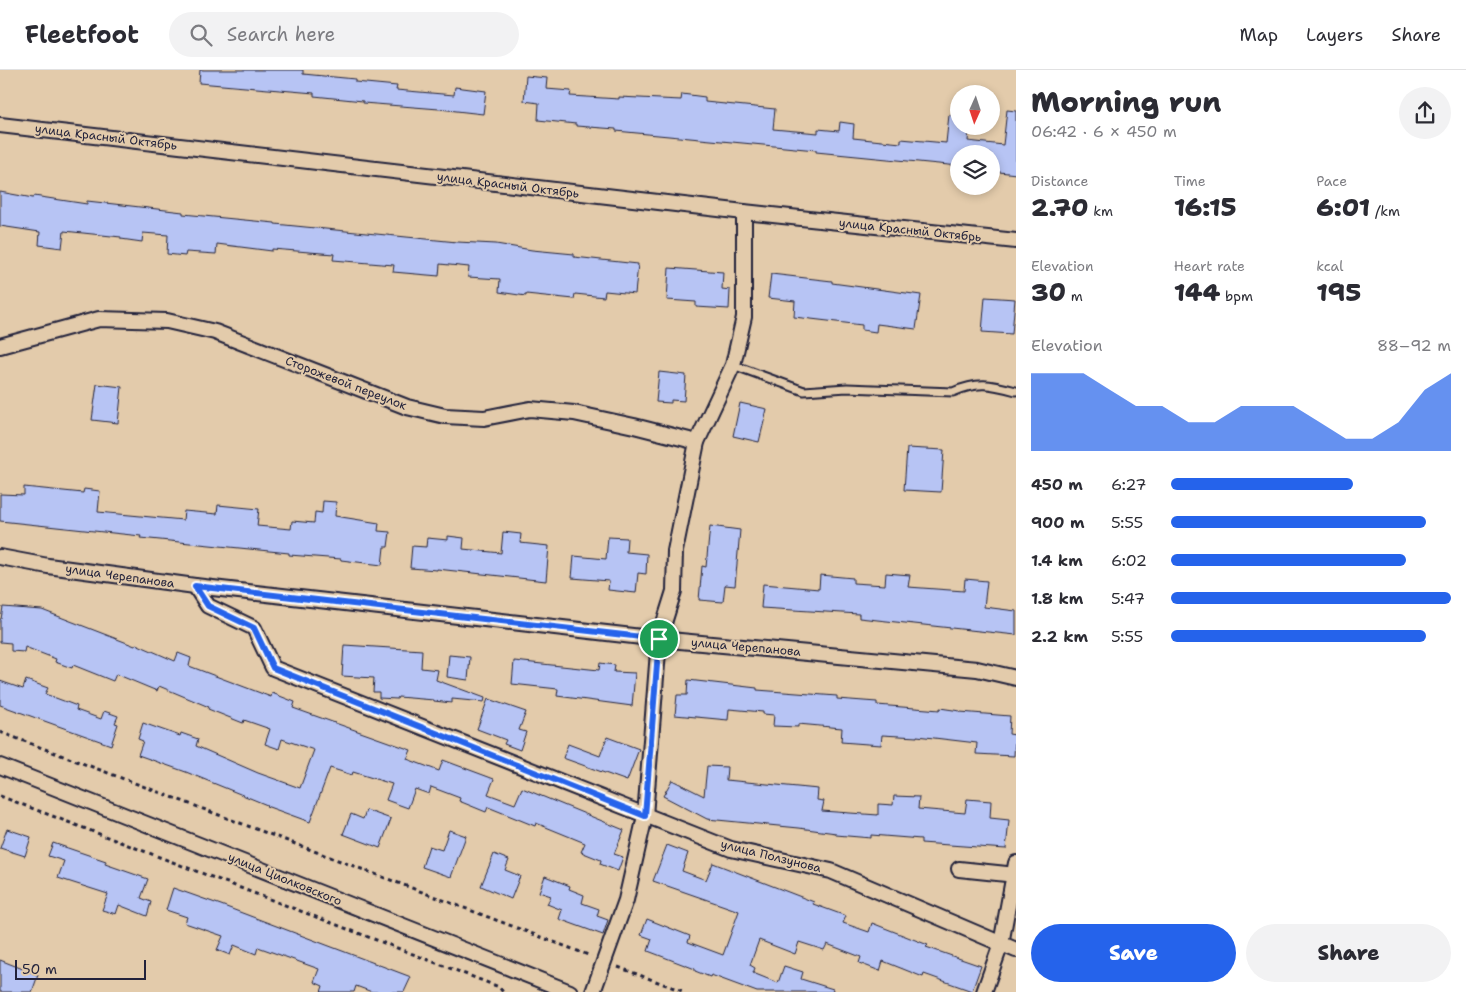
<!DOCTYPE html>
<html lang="en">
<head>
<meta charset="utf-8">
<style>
	body { margin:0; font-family:"Shantell Sans",sans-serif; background:#f2f2f3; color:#2b2b33; height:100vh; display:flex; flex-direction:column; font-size:19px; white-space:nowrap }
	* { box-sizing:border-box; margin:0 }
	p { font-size:16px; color:#7c7c81 }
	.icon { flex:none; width:28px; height:28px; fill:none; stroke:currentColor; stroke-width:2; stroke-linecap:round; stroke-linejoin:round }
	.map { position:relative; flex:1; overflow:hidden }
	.drawer { display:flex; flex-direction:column; background:#fff; width:450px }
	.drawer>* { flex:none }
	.needle { width:32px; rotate:183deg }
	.tools { position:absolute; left:950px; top:15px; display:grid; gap:10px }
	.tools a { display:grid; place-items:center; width:50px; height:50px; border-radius:50%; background:#fff; box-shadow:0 2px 8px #0003; font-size:25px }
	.scale { position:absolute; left:15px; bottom:12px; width:131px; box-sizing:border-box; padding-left:5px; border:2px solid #22223b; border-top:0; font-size:14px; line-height:18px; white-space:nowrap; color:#22223b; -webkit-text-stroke:4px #e3cbab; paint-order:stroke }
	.pin { position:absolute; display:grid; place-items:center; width:42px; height:42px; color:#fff; margin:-21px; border:2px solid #fff; border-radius:50%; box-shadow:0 1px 5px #0007 }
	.round { display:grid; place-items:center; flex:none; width:52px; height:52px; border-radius:26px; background:#f2f2f3 }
	.summary { display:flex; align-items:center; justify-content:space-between; height:85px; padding:0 15px }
	h1 { font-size:28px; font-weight:800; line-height:38px }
	.figures { display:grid; grid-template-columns:repeat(3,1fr); gap:8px; height:85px; padding:5px 15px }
	.figures div { display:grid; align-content:center }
	.figures b { font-size:25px; font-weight:800 }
	.figures small { font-size:14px; font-weight:400 }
	.figures p { font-size:14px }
	.chart { height:140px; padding:10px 15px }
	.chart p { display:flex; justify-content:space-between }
	.chart svg { width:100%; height:90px; margin-top:5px; fill:#2563eb; opacity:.7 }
	.cta { display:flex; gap:10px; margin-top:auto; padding:10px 15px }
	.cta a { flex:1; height:58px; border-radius:30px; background:#2563eb; color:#fff; font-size:20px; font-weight:800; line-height:58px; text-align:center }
	.cta a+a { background:#f2f2f3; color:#2b2b33 }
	ul { padding:0 15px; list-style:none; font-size:16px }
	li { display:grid; grid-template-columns:80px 60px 1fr; align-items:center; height:38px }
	li i { height:12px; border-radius:6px; background:#2563eb }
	header { display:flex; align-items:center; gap:30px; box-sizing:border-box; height:70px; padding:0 25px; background:#fff; border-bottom:1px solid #e1e1e2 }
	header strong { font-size:24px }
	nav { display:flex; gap:28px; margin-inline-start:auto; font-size:18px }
	.search { width:350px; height:45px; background:#f2f2f3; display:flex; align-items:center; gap:12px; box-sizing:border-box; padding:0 18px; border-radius:28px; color:#7c7c81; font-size:19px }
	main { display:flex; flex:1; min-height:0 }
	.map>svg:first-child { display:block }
</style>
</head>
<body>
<header>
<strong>Fleetfoot</strong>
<div class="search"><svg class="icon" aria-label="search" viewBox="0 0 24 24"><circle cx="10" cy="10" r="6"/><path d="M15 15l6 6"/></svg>Search here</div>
<nav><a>Map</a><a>Layers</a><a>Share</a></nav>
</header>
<main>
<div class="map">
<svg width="1016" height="922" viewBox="0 0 1016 922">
	<rect width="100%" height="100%" fill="#e3cbab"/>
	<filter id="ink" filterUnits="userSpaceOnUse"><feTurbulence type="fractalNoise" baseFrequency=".02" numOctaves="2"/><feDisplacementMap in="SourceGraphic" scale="10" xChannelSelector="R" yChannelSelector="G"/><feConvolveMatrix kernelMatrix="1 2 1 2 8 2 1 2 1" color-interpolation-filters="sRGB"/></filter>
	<g filter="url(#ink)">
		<g fill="#b7c4f4" stroke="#22223b">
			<path d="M200 0H303V4L355 9V12L397 16 396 20 454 25 455 17 486 21 483 44 439 39 363 33V31L314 26V23L199 13Z"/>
			<path d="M526 6 547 8 546 19 571 21 570 26 619 29V27L681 30 682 24 705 27V32L775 39 773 59 818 63V59L839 61 840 52 854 54 853 68 901 73V69L946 73 949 45 959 46V59L969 60 968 71 1003 75 1007 40 1016 41V104L991 101V84H959V96L816 82V80L616 61V59L576 56V54L538 50 539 33 524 31Z"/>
			<path d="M0 122 33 128 34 126 87 134V131L114 134 183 142V144L275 153V154L457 172 496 174 532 180 574 184V187L638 194 635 224 605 221 604 227 575 224 574 229 526 224V226L499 222 500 209 468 207 469 197 440 194 439 206 393 202 394 195 333 190 334 184 272 179V181L217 174 216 184 186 182 185 186 167 184 168 165 143 163 142 172 121 169V167L64 161 62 178 39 175 40 162 0 156Z"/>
			<path d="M669 198 723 202 722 219 730 220 729 239 696 237V232L667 230Z"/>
			<path d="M771 204 832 211V213L921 225 916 259 877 254 876 262 862 260V255L794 247 795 231 768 228Z"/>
			<path d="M985 227 1015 229 1012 264 982 262Z"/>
			<path d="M659 302 686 305 684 331 671 330V333L656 332Z"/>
			<path d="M97 314 122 317 118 353 92 350Z"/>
			<path d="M740 333 767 339 759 372 733 366Z"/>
			<path d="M907 378 944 380 941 422 904 420Z"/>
			<path d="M24 417 83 423 84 419 100 421 98 442 183 450 184 441 217 444 218 435 259 439 257 456 291 459 292 451 314 453 315 442 322 443 323 431 336 432 335 446 379 453 378 461 390 462 388 477H384L382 495 341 490V489L289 485V483L140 468 141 466 0 451V424L24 425Z"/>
			<path d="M710 456 740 460 735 516 725 515 723 532 699 530 702 496 706 497Z"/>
			<path d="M503 462 521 464 520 473 549 476 546 511 437 499V500L410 498 412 476 426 477 427 468 448 470V466L464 468 463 479 501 483Z"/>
			<path d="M608 467 627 468 626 482 647 484 646 504 638 503 636 523 608 520 609 511 572 508 574 486 606 489Z"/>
			<path d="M886 503 910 505 908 517 964 521 965 509 987 511 984 537 1016 541V565L859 548V544L761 538 763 514 819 519 820 505 853 508V513L885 515Z"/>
			<path d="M3 537 42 540 135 576 136 574 175 591 178 583 191 588 189 596 271 627 272 623 295 632 293 638 411 680 407 689 439 701 443 690 494 709 488 724 515 734 522 718 624 760 614 784 623 787 618 801 600 794 601 790 581 782 585 773 536 753 535 756 488 737 486 742 459 731 460 728 431 717 429 724 415 719 408 738 386 730 392 714 353 702 352 705 330 698 310 752 266 736 267 735 186 702 138 685 143 671 138 669 143 653 180 666 181 663 198 669 196 676 258 703 300 718 314 680 282 669 279 679 265 674 270 659 244 650 243 653 208 639 209 637 159 616 157 621 116 604 113 611 73 595 72 598 55 592 56 589 25 577 24 582 11 581V573L0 572V549H1Z"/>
			<path d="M344 575 422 580 421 598 438 600 436 610 485 628 484 632 452 629V633L434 631V630L398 627 397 629 379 628V622H373L374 608 342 606Z"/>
			<path d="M449 585 470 587 468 610 447 607Z"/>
			<path d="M514 591 599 600 600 593 615 595 614 602 635 603 632 636 557 626 558 619 512 614Z"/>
			<path d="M26 610 48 618 45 624 77 636 76 640 101 649 104 641 118 646 115 653 118 654 111 675 0 635V611L23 619Z"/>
			<path d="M688 610 757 618V620L837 626V629L877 632V635L940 640V638L960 641V642L1010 646 1009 664 1015 665 1014 686 976 684 977 673 917 666V667L882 665 881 675 841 672 842 658 798 654V657L773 656 774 645 763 644V642L729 639 728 650 675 645 677 625H687Z"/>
			<path d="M488 629 526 642 519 660 526 662 520 680 504 674 506 670 477 659Z"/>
			<path d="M607 667 639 679 627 711 563 688 568 674 600 686Z"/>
			<path d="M707 696 727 697 726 710 818 719 817 730 824 731 822 741 878 745V734L893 735 894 726 919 727 918 739 965 743 967 729 991 731 990 748 1009 750 1006 779 921 773V769L871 765V768L836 765V763L799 758 707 749 663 726 672 710 704 726Z"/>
			<path d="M366 740 391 749 380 778 343 764 351 744 363 749Z"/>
			<path d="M7 759 31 767 25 786 0 778Z"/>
			<path d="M449 760 466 766 451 807 422 797 429 776 442 780Z"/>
			<path d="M53 773 106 791 105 794 148 809 141 828 151 832 147 846 119 835 116 844 102 840 108 824 58 808 64 791 48 786Z"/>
			<path d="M667 775 688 783 682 801 706 810 713 793 814 832 813 834 846 846 843 853 869 862 872 853 928 875 926 877 981 896 972 921 924 904 923 907 883 891 880 901 859 893 861 887 827 874 824 880 799 872 795 884 759 870 750 895 755 898 753 903 778 913 784 896 803 902 801 909 833 919 832 922H757L711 905 710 907 695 901V899L648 881 652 869 641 865 647 849 690 866 688 872 723 885 739 841 653 811Z"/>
			<path d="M494 784 509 790 505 800 520 806 511 829 481 816Z"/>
			<path d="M545 806 570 816 569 819 584 825 582 833 599 839 597 846 608 850 603 865 559 849 562 840 547 834 551 826 539 822Z"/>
			<path d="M173 818 221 835 411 907 404 922H372L356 916 354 922H321L323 916 314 912 319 899 258 877 256 884 234 875 230 885 217 880 223 866 185 853 187 847 166 840Z"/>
			<path d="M0 890 38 905 32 922H0Z"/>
		</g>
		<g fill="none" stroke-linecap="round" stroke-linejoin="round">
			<defs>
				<path id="lane" d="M733 295 804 321 847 318 953 322C978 311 990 314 1016 321"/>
				<g id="street">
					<path d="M0 55 744 142 1016 171"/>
					<path d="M0 276 99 249 167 251 215 262 407 337 445 346 484 348 530 339 574 343 634 356 697 372"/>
					<path d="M0 487 48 496 195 516 659 569 977 599 1016 608"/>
					<path d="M195 516 208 536 254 558 273 598 731 779 831 801 1016 880"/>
					<path d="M0 696 570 922"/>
					<path d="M959 799 1016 805"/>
					<path d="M593 922 626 830 645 746 659 569 674 521 675 481 697 372 733 295 744 247V142"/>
					<path d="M984 922 1001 874 1016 793"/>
				</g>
			</defs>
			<use href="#lane" stroke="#22223b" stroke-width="11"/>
			<use href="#street" stroke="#22223b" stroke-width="18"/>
			<g stroke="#22223b" stroke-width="3" stroke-dasharray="4 4" stroke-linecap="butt">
				<path d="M0 662 591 886"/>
				<path d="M0 726 499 917 503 922"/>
				<path d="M618 897 685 922"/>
			</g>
			<use href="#lane" stroke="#e3cbab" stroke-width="7"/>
			<use href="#street" stroke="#e3cbab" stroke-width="14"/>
		</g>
	</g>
	<g fill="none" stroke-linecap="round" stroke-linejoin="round" filter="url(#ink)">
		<defs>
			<path id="route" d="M195 516 659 569 645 746 273 598 254 558 208 536Z"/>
		</defs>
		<use href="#route" stroke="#fff" stroke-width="10"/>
		<use href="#route" stroke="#2563eb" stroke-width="6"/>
	</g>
	<g text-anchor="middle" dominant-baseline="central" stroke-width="4" stroke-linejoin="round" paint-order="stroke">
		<g font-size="12" fill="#22223b" stroke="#e3cbab">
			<text transform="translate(106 67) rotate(7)">улица Красный Октябрь</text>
			<text transform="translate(508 115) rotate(7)">улица Красный Октябрь</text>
			<text transform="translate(910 160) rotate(6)">улица Красный Октябрь</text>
			<text transform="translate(346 313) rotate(21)">Сторожевой переулок</text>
			<text transform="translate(120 506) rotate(8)">улица Черепанова</text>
			<text transform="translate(746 577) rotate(5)">улица Черепанова</text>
			<text transform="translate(771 786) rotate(14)">улица Ползунова</text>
			<text transform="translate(285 809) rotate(22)">улица Циолковского</text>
		</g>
	</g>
</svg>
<div class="tools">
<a><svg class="needle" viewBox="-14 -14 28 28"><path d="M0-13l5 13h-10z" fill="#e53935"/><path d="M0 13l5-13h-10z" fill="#7c7c81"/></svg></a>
<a><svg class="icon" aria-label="layers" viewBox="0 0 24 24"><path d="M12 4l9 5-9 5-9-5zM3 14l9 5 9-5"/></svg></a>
</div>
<div class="scale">50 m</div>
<div class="pin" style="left:659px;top:569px;background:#1e9e55"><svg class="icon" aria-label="arrive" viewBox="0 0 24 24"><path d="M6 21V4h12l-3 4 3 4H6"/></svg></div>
</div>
<section class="drawer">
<div class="summary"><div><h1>Morning run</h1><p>06:42 · 6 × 450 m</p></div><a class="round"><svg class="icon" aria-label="share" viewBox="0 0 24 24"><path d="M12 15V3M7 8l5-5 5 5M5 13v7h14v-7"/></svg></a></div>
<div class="figures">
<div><p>Distance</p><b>2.70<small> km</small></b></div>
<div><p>Time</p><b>16:15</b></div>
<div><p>Pace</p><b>6:01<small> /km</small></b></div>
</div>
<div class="figures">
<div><p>Elevation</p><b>30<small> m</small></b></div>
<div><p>Heart rate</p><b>144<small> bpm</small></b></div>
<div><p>kcal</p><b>195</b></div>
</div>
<div class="chart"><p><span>Elevation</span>88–92 m</p>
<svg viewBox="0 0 160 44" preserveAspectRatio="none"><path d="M0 44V6L10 6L20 6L30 14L40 22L50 22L60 30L70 30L80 22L90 22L100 22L110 30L120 38L130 38L140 30L150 14L160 6V44z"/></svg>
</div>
<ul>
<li><b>450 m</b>6:27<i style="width:65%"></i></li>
<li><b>900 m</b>5:55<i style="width:91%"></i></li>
<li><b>1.4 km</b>6:02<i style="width:84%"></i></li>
<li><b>1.8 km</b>5:47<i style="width:100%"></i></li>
<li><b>2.2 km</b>5:55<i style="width:91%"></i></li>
</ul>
<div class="cta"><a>Save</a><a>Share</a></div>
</section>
</main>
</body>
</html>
